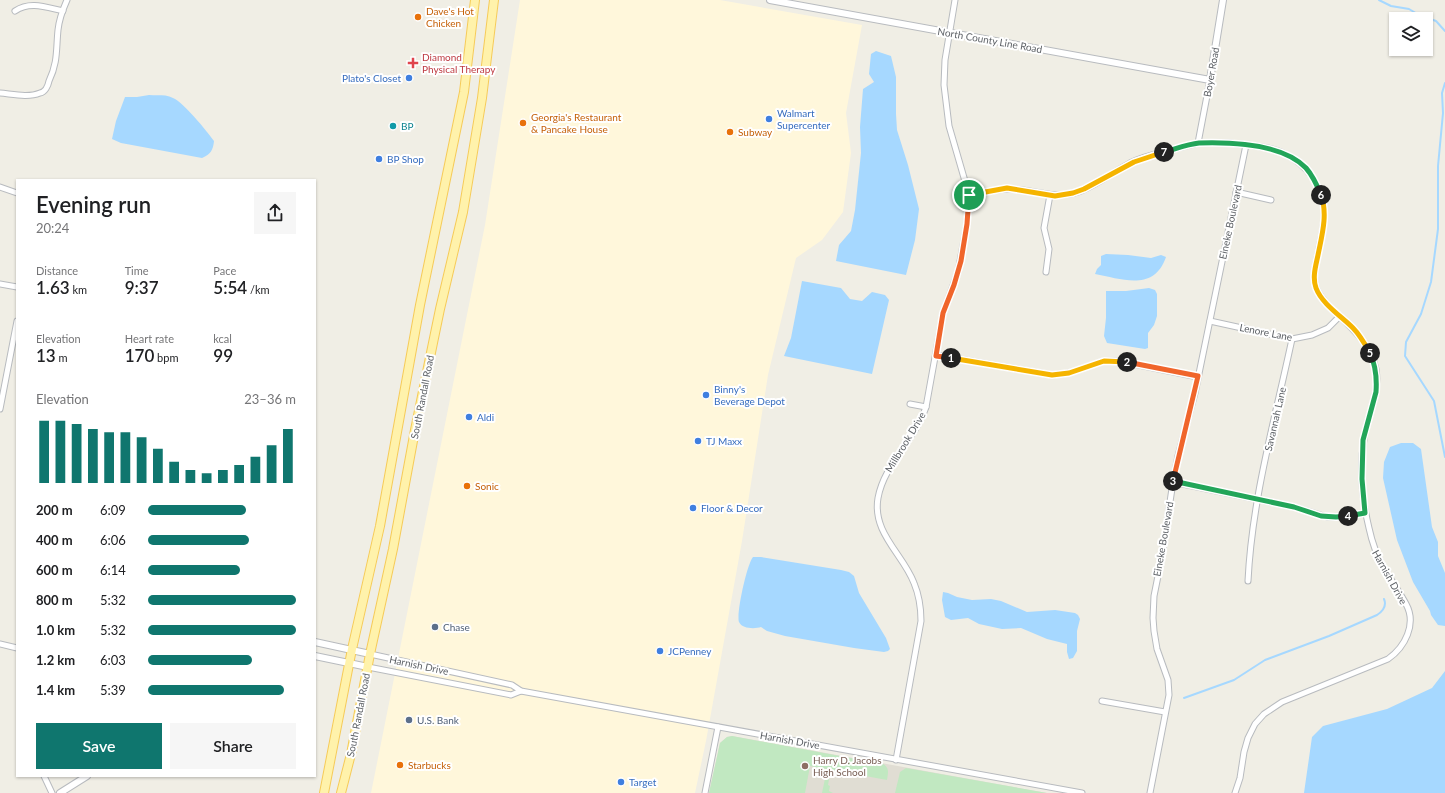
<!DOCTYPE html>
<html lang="en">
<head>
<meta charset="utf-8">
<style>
	body { margin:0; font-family:Lato,sans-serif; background:#f6f6f6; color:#202124; height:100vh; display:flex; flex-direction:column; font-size:15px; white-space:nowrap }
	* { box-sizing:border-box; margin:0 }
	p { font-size:13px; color:#757577 }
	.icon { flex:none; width:22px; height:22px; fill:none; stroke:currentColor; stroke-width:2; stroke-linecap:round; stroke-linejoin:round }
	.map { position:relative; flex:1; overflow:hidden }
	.drawer { position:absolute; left:16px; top:179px; width:300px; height:598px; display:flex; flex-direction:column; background:#fff; border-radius:0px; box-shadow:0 1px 3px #0004 }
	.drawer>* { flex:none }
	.controls { position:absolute; left:1389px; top:12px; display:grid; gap:8px }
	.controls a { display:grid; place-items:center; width:44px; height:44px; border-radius:0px; background:#fff; box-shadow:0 1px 3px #0004; font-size:20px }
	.pin { position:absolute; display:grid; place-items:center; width:34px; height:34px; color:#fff; margin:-17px; border:2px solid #fff; border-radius:50%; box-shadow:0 1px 4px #0007 }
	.km { position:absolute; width:20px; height:20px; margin:-10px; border-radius:50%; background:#222; color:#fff; font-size:11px; line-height:20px; text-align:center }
	.round { display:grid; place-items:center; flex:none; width:42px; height:42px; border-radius:0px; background:#f6f6f6 }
	.summary { display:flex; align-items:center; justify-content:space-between; height:68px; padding:0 20px }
	h1 { font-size:22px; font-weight:600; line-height:30px }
	.figures { display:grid; grid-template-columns:repeat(3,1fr); gap:6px; height:68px; padding:4px 20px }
	.figures div { display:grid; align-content:center }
	.figures b { font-size:17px; font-weight:600 }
	.figures small { font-size:11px; font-weight:400 }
	.figures p { font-size:11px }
	.chart { height:112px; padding:8px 20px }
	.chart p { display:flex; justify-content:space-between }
	.chart svg { width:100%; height:72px; margin-top:4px; stroke:#0f766e; stroke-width:6 }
	.action { display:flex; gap:8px; margin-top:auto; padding:8px 20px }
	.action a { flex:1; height:46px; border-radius:0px; background:#0f766e; color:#fff; font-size:16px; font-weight:600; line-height:46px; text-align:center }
	.action a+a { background:#f6f6f6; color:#202124 }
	ul { padding:0 20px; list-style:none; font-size:13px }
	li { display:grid; grid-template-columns:64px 48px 1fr; align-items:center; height:30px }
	li i { height:10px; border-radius:5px; background:#0f766e }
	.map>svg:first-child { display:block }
</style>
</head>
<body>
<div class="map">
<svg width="1445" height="793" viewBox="0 0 1445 793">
	<rect width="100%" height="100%" fill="#f0eee5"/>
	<path fill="#fff7db" d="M520 0H720L862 25 846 113 851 153 843 212 822 240 796 258 768 375 742 541 706 741 695 793H371L485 225Z"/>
	<path fill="#e0ddd3" d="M732 736 1047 793H709L720 743 727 737Z"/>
	<g fill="#c1e8c1">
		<path d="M732 736 883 764C890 768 888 773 887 780L833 770V774H830L828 785 830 786 829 791 833 793H822L827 769 810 766 805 793H709L720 743 727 737Z"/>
		<path d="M906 768 1047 793H895L900 772Z"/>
	</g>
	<g fill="#a6d8ff">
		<path d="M876 51 891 56 896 77V114L897 130 908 165 919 209 915 240 906 275 836 261 839 245 851 231 855 210 861 153 860 127 863 89 874 82 869 74 871 54Z"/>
		<path d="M149 95C157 96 166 94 173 98 183 102 207 131 214 141 213 150 211 154 202 158L121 143 112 139 116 121 125 97H137Z"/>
		<path d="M1106 254 1128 255 1151 258 1161 255 1166 257C1154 292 1122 279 1095 274L1097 269 1101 265V256Z"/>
		<path d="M802 281 841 288 850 299 862 301 872 292 885 295 889 300 872 374 784 356 791 338Z"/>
		<path d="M1149 288 1155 290 1157 294V316L1154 325 1148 333V348L1145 349 1107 343 1104 336 1106 318V291H1126Z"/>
		<path d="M1401 443H1413L1421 449 1432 527 1438 542V556L1445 573V626L1438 625 1431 615 1430 611 1413 582 1397 540 1383 478 1384 462 1390 447Z"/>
		<path d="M753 557H761L841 570 849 572 854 576 859 593 886 638 890 649 888 651 884 652 854 648 785 636 767 631 761 627C755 629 742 629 739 622 736 614 747 564 753 557Z"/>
		<path d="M943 592 948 593 957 597 972 600 991 599 1001 601 1027 612 1055 610 1075 613 1078 615 1080 619 1077 631V651L1073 658 1069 659 1067 652V644L1047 639 1021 628 1002 629 979 624 968 618 951 620 945 617 942 600Z"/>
		<path d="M1445 671V793H1304L1312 737 1323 726 1387 709 1432 688Z"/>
	</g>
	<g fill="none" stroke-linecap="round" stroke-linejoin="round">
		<g stroke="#a6d8ff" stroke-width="2">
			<path d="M1379 0 1391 6 1409 9 1419 15 1436 21 1445 31"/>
			<path d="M1445 83 1442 93 1443 113 1438 166V229L1431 282 1421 314 1406 342 1405 356 1434 401 1445 457"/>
			<path d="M1184 698 1234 680 1265 660 1329 636 1377 615C1383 611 1387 606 1384 599"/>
		</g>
		<defs>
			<g id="minor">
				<path d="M15 11C30 1 45 7 63 11"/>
				<path d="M0 93C12 94 28 98 40 93 45 92 48 86 49 81 58 62 56 50 58 30 59 20 63 9 67 0"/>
				<path d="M1198 143 1210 80"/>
				<path d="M0 187 17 193"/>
				<path d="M1236 192 1271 200"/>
				<path d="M969 195C982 193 995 189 1009 189 1032 189 1051 199 1075 193 1093 188 1113 172 1130 163 1146 155 1164 152 1182 147 1187 146 1193 144 1199 143 1215 142 1232 143 1248 145 1260 147 1272 147 1283 153 1308 164 1325 189 1324 217 1324 227 1321 238 1319 248 1317 261 1312 274 1316 287 1319 297 1328 305 1335 312 1352 328 1371 345 1376 369 1380 394 1367 416 1364 439 1359 469 1362 499 1369 528 1372 542 1376 554 1383 566 1390 579 1399 591 1406 604 1417 624 1405 647 1388 659L1282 702 1264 714 1255 724 1248 738 1244 752 1240 778 1235 793"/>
				<path d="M1046 272 1049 249 1044 228 1050 195"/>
				<path d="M0 284 17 287"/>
				<path d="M1210 321 1292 339 1312 335 1328 328 1340 316"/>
				<path d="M936 355 1052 375 1069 373 1104 361H1119L1198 377"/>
				<path d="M910 404 926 407"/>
				<path d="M0 409 17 321"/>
				<path d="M1173 482 1294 507 1327 517H1345L1365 513"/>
				<path d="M1248 581C1252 499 1275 419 1292 339"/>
				<path d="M0 644 17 648"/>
				<path d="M370 654 512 685 521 691 1082 793"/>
				<path d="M368 667 511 695 521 691"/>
				<path d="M1102 701 1165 712"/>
				<path d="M896 760 921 621C921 608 919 595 914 583 903 554 872 533 878 498 884 464 915 440 926 407L943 313 958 272 967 224 969 195 949 126 944 85 945 60 955 0"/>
				<path d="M44 776 52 793"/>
				<path d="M705 793 718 727"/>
				<path d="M1150 793 1169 695 1168 680 1157 649 1154 631 1153 618 1154 596 1161 561 1173 482 1178 456 1195 393 1246 145"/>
			</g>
			<g id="tertiary">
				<path d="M770 0 1210 80 1223 0"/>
				<path d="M315 642 370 654"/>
				<path d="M315 656 368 667"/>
				<path d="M60 793 87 776"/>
			</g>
			<g id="primary">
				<path d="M324 793 352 649 380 526 420 305 464 92 475 0"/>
				<path d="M341 793 351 754 370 654 393 549 415 430 440 309 463 212 482 98 494 0"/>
			</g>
		</defs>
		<use href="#minor" stroke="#b8bbbf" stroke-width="7"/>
		<use href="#tertiary" stroke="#b8bbbf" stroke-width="8"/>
		<use href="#primary" stroke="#f6cb58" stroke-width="10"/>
		<use href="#minor" stroke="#fff" stroke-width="5"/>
		<use href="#tertiary" stroke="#fff" stroke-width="6"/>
		<use href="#primary" stroke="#fff2ab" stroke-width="8"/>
	</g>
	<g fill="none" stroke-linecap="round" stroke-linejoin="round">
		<defs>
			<path id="split-1" d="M951 358 936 356 943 313 954 285 961 261 967 224 969 195"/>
			<path id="split-2" d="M951 358 1052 375 1069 373 1104 361 1127 362"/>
			<path id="split-3" d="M1127 362 1198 376 1173 481"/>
			<path id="split-4" d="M1173 481 1294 507 1321 516 1336 517 1348 516"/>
			<path id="split-5" d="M1348 516 1365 513 1362 479 1363 440 1376 392C1377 378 1376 366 1370 353"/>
			<path id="split-6" d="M1321 195C1328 214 1322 235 1318 255 1316 265 1312 277 1316 288 1322 304 1341 316 1353 328 1360 335 1365 344 1370 353"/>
			<path id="split-7" d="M1164 152C1175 149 1188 144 1199 143 1231 142 1282 143 1306 168 1313 176 1317 185 1321 195"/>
			<path id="split-8" d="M969 195 1007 188 1055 196 1073 193 1084 189 1134 162 1164 152"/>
		</defs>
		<use href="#split-1" stroke="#fff" stroke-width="8"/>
		<use href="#split-2" stroke="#fff" stroke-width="8"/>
		<use href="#split-3" stroke="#fff" stroke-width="8"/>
		<use href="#split-4" stroke="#fff" stroke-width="8"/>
		<use href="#split-5" stroke="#fff" stroke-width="8"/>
		<use href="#split-6" stroke="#fff" stroke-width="8"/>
		<use href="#split-7" stroke="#fff" stroke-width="8"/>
		<use href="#split-8" stroke="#fff" stroke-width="8"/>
		<use href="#split-1" stroke="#f0652b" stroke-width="5"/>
		<use href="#split-2" stroke="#f5b400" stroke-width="5"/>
		<use href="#split-3" stroke="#f0652b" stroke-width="5"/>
		<use href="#split-4" stroke="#22a559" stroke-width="5"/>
		<use href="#split-5" stroke="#22a559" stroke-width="5"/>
		<use href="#split-6" stroke="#f5b400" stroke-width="5"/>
		<use href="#split-7" stroke="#22a559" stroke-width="5"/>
		<use href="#split-8" stroke="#f5b400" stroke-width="5"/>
	</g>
	<g fill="#e8710a" stroke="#fff" stroke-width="1.5">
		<circle cx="418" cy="17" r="4"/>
		<circle cx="523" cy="123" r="4"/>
		<circle cx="730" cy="132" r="4"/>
		<circle cx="467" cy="486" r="4"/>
		<circle cx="400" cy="765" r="4"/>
	</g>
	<path fill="#e0444e" stroke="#fff" stroke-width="1.5" d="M411 57h4v4h4v4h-4v4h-4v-4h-4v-4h4z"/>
	<g fill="#3f7fe0" stroke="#fff" stroke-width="1.5">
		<circle cx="409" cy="78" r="4"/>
		<circle cx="769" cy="119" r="4"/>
		<circle cx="379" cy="159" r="4"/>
		<circle cx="706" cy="395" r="4"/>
		<circle cx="469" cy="417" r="4"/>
		<circle cx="698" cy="441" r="4"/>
		<circle cx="693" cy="508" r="4"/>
		<circle cx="660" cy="651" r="4"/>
		<circle cx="621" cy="782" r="4"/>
	</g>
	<circle fill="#0f9aa8" stroke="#fff" stroke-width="1.5" cx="393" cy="126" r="4"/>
	<g fill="#5c6f8a" stroke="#fff" stroke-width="1.5">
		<circle cx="435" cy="627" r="4"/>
		<circle cx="409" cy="720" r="4"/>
	</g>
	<circle fill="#8d6e63" stroke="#fff" stroke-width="1.5" cx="805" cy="766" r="4"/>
	<g text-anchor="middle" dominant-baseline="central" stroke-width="4" stroke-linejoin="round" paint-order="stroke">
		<g font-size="10" fill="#c56008" stroke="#fff" text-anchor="start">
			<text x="426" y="11">Dave's Hot<tspan x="426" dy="12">Chicken</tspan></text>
			<text x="531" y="117">Georgia's Restaurant<tspan x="531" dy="12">&amp; Pancake House</tspan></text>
			<text x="738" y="132">Subway</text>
			<text x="475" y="486">Sonic</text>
			<text x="408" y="765">Starbucks</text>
		</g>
		<g font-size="10" fill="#5d6166" stroke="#fff">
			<text transform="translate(990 40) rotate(10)">North County Line Road</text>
			<text transform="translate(1211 72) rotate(-80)">Boyer Road</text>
			<text transform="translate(1230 222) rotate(-78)">Eineke Boulevard</text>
			<text transform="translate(1266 332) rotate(11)">Lenore Lane</text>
			<text transform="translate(422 397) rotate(-79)">South Randall Road</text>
			<text transform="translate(1275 419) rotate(-77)">Savannah Lane</text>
			<text transform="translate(905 442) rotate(-59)">Millbrook Drive</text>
			<text transform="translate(1163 539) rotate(-80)">Eineke Boulevard</text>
			<text transform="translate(1390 577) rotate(61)">Harnish Drive</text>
			<text transform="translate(419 665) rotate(12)">Harnish Drive</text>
			<text transform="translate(358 715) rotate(-79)">South Randall Road</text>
			<text transform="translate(790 740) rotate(10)">Harnish Drive</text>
		</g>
		<g font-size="10" fill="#be3a42" stroke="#fff" text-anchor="start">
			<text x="422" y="57">Diamond<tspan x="422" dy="12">Physical Therapy</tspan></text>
		</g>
		<g font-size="10" fill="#366cbe" stroke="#fff" text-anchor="start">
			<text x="401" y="78" text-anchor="end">Plato's Closet</text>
			<text x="777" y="113">Walmart<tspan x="777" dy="12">Supercenter</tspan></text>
			<text x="387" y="159">BP Shop</text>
			<text x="714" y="389">Binny's<tspan x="714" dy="12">Beverage Depot</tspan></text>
			<text x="477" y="417">Aldi</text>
			<text x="706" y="441">TJ Maxx</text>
			<text x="701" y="508">Floor &amp; Decor</text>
			<text x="668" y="651">JCPenney</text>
			<text x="629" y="782">Target</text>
		</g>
		<g font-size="10" fill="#0d838f" stroke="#fff" text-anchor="start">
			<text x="401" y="126">BP</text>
		</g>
		<g font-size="10" fill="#4e5e75" stroke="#fff" text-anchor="start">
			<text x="443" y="627">Chase</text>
			<text x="417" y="720">U.S. Bank</text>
		</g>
		<g font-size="10" fill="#785e54" stroke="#fff" text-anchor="start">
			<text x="813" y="760">Harry D. Jacobs<tspan x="813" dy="12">High School</tspan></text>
		</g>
	</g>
</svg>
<div class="controls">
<a><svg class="icon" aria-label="layers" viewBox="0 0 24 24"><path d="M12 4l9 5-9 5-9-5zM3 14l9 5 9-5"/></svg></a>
</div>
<div class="pin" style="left:969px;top:195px;background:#1e9e55"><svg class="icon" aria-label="arrive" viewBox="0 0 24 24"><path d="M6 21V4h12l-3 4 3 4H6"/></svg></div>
<b class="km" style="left:951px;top:358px">1</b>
<b class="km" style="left:1127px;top:362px">2</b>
<b class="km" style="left:1173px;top:481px">3</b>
<b class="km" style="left:1348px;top:516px">4</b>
<b class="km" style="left:1370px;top:353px">5</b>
<b class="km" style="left:1321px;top:195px">6</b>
<b class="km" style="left:1164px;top:152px">7</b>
<section class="drawer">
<div class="summary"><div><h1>Evening run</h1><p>20:24</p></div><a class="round"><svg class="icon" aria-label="share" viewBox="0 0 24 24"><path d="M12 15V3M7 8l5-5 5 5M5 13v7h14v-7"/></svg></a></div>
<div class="figures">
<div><p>Distance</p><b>1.63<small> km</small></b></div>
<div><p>Time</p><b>9:37</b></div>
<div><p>Pace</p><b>5:54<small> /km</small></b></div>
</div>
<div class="figures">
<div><p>Elevation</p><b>13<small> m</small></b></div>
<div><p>Heart rate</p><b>170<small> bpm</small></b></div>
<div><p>kcal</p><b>99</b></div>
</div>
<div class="chart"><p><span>Elevation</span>23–36 m</p>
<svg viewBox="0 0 160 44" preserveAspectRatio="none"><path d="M5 44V6M15 44V6M25 44V8M35 44V11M45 44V13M55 44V13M65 44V16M75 44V23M85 44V31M95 44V36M105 44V38M115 44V36M125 44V33M135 44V28M145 44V21M155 44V11"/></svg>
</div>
<ul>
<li><b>200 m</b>6:09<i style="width:66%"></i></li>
<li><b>400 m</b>6:06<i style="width:68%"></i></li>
<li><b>600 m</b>6:14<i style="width:62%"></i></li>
<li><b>800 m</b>5:32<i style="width:100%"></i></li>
<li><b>1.0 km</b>5:32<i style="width:100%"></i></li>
<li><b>1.2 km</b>6:03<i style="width:70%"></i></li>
<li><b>1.4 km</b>5:39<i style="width:92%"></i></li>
</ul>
<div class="action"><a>Save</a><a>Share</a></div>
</section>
</div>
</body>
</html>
